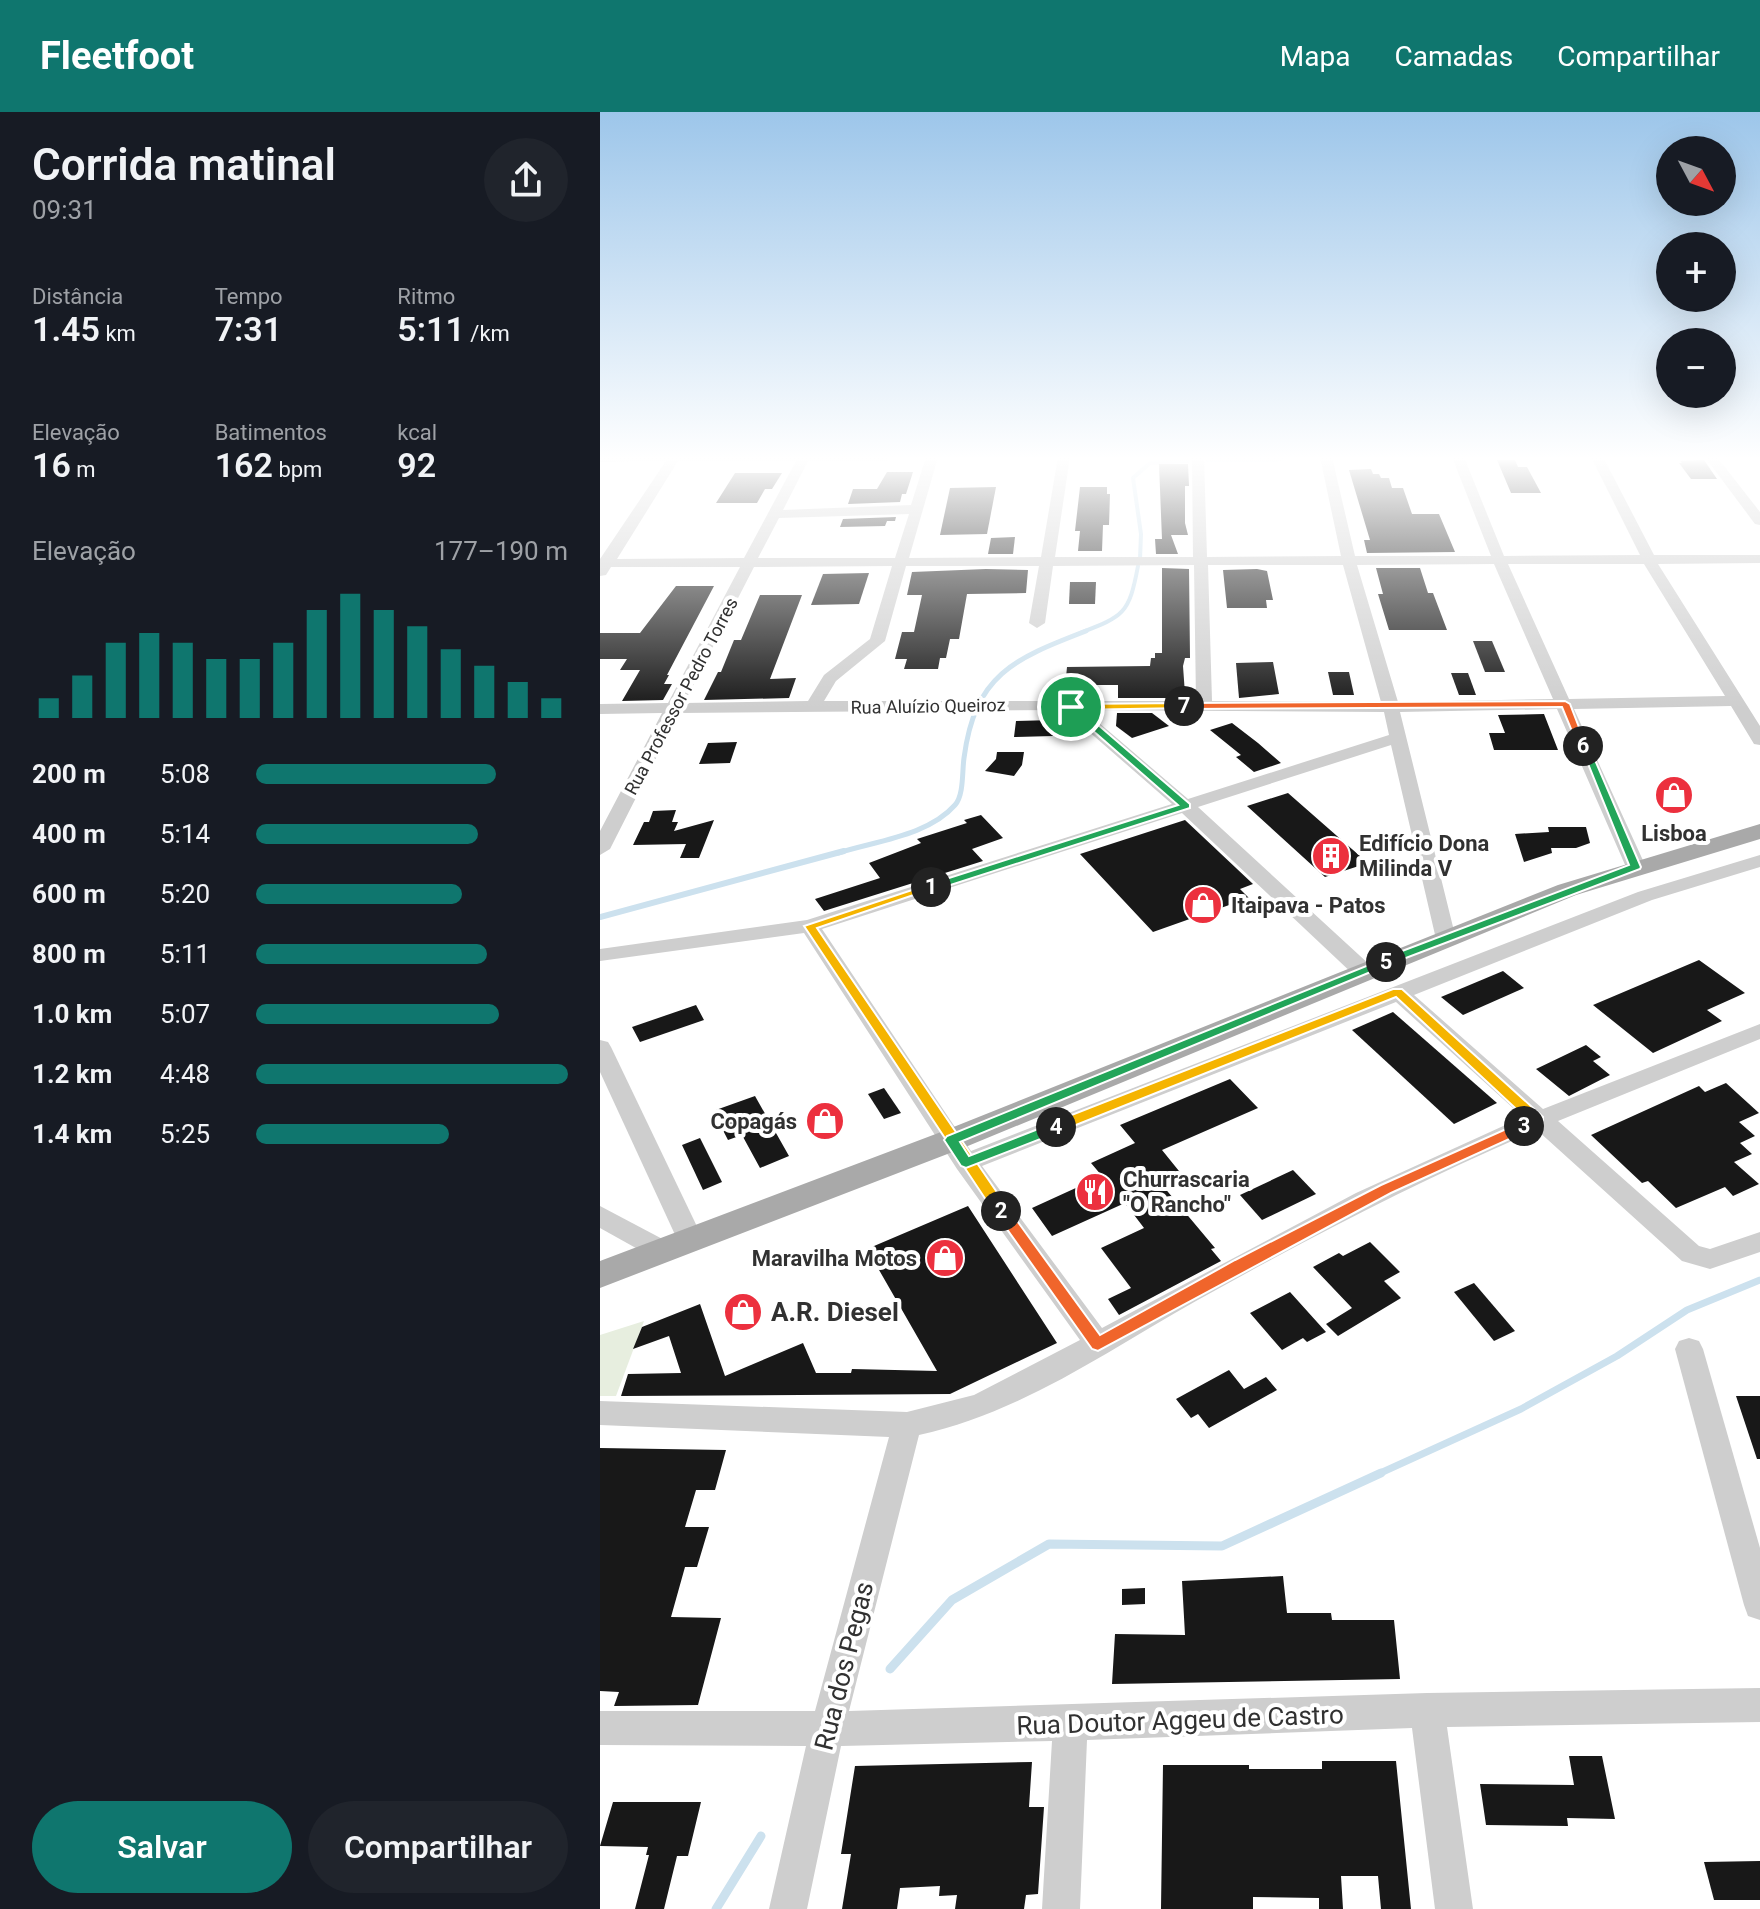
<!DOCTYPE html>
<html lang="pt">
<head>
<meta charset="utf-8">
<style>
	body { margin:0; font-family:Roboto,sans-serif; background:#20242c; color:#f1f3f6; height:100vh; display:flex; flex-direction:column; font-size:30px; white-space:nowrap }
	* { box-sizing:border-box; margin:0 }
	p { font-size:26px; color:#9ea1a6 }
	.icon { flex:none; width:44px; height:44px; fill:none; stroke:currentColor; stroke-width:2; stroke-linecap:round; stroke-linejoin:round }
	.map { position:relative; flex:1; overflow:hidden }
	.side { display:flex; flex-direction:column; background:#171b24; width:600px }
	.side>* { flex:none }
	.needle { width:52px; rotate:131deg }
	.controls { position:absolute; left:1056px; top:24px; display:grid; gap:16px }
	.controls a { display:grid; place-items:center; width:80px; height:80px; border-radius:50%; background:#171b24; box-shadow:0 8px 32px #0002; font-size:40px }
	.pin { position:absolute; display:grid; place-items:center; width:68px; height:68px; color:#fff; margin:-34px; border:4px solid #fff; border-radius:50%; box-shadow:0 2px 8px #0007 }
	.km { position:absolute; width:40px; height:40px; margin:-20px; border-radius:50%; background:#222; color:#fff; font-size:22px; line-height:40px; text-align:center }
	.round { display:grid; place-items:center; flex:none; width:84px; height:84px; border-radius:42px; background:#20242c }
	.overview { display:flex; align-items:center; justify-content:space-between; height:136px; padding:0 32px }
	h1 { font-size:44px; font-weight:600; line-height:60px }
	.figures { display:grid; grid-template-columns:repeat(3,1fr); gap:12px; height:136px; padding:8px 32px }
	.figures div { display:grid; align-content:center }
	.figures b { font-size:34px; font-weight:600 }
	.figures small { font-size:22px; font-weight:400 }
	.figures p { font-size:22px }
	.chart { height:224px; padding:16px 32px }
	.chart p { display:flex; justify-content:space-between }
	.chart svg { width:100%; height:144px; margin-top:8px; stroke:#0f766e; stroke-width:6 }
	.action { display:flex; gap:16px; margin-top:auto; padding:16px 32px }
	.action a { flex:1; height:92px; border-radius:48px; background:#0f766e; color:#fff; font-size:32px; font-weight:600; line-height:92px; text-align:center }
	.action a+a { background:#20242c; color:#f1f3f6 }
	ul { padding:0 32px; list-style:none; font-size:26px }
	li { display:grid; grid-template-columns:128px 96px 1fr; align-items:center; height:60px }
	li i { height:20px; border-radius:10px; background:#0f766e }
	header { display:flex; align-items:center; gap:48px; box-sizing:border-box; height:112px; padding:0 40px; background:#0f766e; color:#fff }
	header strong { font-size:38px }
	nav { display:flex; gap:44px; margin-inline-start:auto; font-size:28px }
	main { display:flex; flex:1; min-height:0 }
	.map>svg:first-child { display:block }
</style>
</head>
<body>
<header>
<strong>Fleetfoot</strong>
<nav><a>Mapa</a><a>Camadas</a><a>Compartilhar</a></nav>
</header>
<main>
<section class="side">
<div class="overview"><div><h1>Corrida matinal</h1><p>09:31</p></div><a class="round"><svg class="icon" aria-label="share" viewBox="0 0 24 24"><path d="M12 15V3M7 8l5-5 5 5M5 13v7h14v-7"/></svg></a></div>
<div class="figures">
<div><p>Distância</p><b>1.45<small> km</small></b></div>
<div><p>Tempo</p><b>7:31</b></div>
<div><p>Ritmo</p><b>5:11<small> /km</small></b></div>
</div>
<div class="figures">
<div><p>Elevação</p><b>16<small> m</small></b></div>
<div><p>Batimentos</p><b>162<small> bpm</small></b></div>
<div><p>kcal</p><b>92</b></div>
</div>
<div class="chart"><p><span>Elevação</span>177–190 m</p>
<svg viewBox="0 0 160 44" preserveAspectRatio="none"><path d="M5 44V38M15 44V31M25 44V21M35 44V18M45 44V21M55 44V26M65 44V26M75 44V21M85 44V11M95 44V6M105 44V11M115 44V16M125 44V23M135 44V28M145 44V33M155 44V38"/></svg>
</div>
<ul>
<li><b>200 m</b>5:08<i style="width:77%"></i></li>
<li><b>400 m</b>5:14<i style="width:71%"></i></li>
<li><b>600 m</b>5:20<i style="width:66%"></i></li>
<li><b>800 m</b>5:11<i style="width:74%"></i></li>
<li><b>1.0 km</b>5:07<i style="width:78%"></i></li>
<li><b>1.2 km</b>4:48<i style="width:100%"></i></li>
<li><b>1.4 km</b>5:25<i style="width:62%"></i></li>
</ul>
<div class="action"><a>Salvar</a><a>Compartilhar</a></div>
</section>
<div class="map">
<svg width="1160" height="1797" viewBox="0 0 1160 1797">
	<rect width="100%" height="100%" fill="#fff"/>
	<path fill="#e7eedf" d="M44 1209 16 1284H0V1223Z"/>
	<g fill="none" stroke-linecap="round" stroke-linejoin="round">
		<g stroke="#cce1ee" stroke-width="4">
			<path d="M607 348H676L688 345"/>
			<path d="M540 447 541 422 533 366 550 351 588 349"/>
			<path d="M480 521C524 504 529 502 538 454"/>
		</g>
		<path stroke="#cce1ee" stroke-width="5" d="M238 741C275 729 328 724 355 693 364 683 362 659 364 646 375 563 413 547 486 519"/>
		<path stroke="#cce1ee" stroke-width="6" d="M0 805 244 739"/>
		<path stroke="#cce1ee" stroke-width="7" d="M776 1363 921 1297 1017 1244 1087 1198 1160 1168"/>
		<g stroke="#cce1ee" stroke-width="9">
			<path d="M290 1557 352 1488 449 1432 622 1434 781 1361"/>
			<path d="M116 1797 161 1724"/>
		</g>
	</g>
	<g fill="#181818">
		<path d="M897 348H915L918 355H927L941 381H911Z"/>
		<path d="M1104 348 1117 367H1091L1079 351H1082L1080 349Z"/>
		<path d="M559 352H588L589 374H585V411L588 423H571L578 442H556L555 427H562Z"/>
		<path d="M771 357 773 362H779L781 366H789L792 376H803L812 402H839L855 440 767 441 764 428H770L749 358Z"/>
		<path d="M287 360H313L306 382H302L300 390 248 392 253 377H277Z"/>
		<path d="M135 361H182L172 377H165L157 391H116Z"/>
		<path d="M396 375 387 422 340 423 350 376Z"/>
		<path d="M480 375H507V382H510L509 413H503L502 439H478L480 419H475Z"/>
		<path d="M296 405 295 409H287L285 414 240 415 243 407Z"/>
		<path d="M415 425 413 442H388L391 426Z"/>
		<path d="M562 456 589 457 590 546H585L583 554 585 582H582V586H518V573H485L464 586 467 555 550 554 551 546H555V541H562Z"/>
		<path d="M776 456H820L828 481H833L847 518H789L778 482H783Z"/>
		<path d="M386 457 428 458 426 481 367 482 359 527H350L346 546H340L338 557H304L307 547H295L302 520H314L322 483H307L312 460Z"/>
		<path d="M657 457 667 459 673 488H666L667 496H627L623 458Z"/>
		<path d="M269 461 259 492 211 493 223 462Z"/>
		<path d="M470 470H496L495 492H469Z"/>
		<path d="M76 474H114L67 563H69L64 572H72L63 588 22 589 40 558H20L27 547H0V521H40Z"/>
		<path d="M160 483H202L170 567 196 566 189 586 104 588 118 560H121L134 528H141Z"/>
		<path d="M873 529H892L905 560H885Z"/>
		<path d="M673 550 679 582 639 586 636 551Z"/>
		<path d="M728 560H749L754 583H733Z"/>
		<path d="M851 561H868L876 583H859Z"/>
		<path d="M517 601H552L569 614 532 626 516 614Z"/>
		<path d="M944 602 958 638H894L889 621H905L898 603Z"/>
		<path d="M454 608 453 624 414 625 416 609Z"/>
		<path d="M632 611 658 631 681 651 654 660 636 645 641 643 610 618Z"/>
		<path d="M137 630 130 651 99 652 108 631Z"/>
		<path d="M397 640H424L422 653 414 664 385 659 396 647Z"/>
		<path d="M688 681 745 731 768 751 725 765 647 694Z"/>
		<path d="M76 698 72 710H78L74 719 114 708 99 746H80L86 732 33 733 44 710H49L53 699Z"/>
		<path d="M381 703 403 726 372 737 383 749 224 799 215 787 280 766 269 751 321 731 317 727 367 711 364 708Z"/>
		<path d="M585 708 653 772 640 777 649 786 553 820 480 742Z"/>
		<path d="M948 715H986L990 731 976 736H951L952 741 924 750 915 722 949 720Z"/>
		<path d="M1099 848 1145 881 1107 898 1122 909 1053 941 993 893Z"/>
		<path d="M903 859 924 876 863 903 841 885Z"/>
		<path d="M96 893 104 908 40 930 32 915Z"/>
		<path d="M793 900 897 991 854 1012 752 918Z"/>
		<path d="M986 933 1001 945 993 949 1010 963 969 984 936 957Z"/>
		<path d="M630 967 658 996 562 1038 583 1064 563 1074 615 1136 611 1137 621 1149 519 1203 508 1187 531 1176 501 1136 544 1116 525 1091 452 1124 432 1096 502 1064 491 1051 535 1031 520 1013Z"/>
		<path d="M1126 971 1159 1001 1139 1010 1155 1024 1140 1031 1152 1042 1134 1050 1159 1072 1133 1084 1125 1075 1076 1096 1048 1069 1042 1071 991 1023 1099 974 1105 980Z"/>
		<path d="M284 976 301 1001 284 1007 268 982Z"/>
		<path d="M155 984 189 1044 160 1056 142 1023 128 1028 113 999Z"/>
		<path d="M100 1026 122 1070 103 1078 82 1033Z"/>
		<path d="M693 1058 716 1082 662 1108 640 1083Z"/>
		<path d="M368 1094 457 1231 350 1282 21 1284 28 1262 81 1261 69 1224 33 1237 42 1215 100 1192 125 1264 203 1231 216 1261H251L252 1257 337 1259 267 1137Z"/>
		<path d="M770 1130 800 1160 784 1169 801 1186 738 1224 726 1212 752 1196 713 1155 739 1141 743 1144Z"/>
		<path d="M874 1171 915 1219 894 1229 854 1180Z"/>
		<path d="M690 1180 726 1220 707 1230 703 1226 682 1238 650 1201Z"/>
		<path d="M629 1258 644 1277 666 1265 677 1278 609 1316 598 1302 591 1306 576 1287Z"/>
		<path d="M1136 1284H1160V1347H1157Z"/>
		<path d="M0 1336 126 1338 115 1378H96L85 1415H109L97 1455H85L71 1505 121 1506 98 1593 14 1594 19 1580 0 1579Z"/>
		<path d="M683 1464 687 1501H731L732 1508H794L800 1567 512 1572 515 1522 585 1523 582 1469Z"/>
		<path d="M545 1476V1492L522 1493V1477Z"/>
		<path d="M969 1644H1002L1015 1707 967 1706 968 1714 886 1713 880 1672 974 1673Z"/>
		<path d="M722 1649H796L811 1797H781L778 1764H741L743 1797H719V1786L653 1785V1797H561L563 1653H649V1657H722Z"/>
		<path d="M432 1650 429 1695H444L438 1782 426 1783 424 1797H355L357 1783 339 1784 340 1774 300 1776 297 1797H242L251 1742H241L255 1654Z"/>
		<path d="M13 1690H101L88 1744H77L64 1797H35L49 1743H46L48 1735 0 1734Z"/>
		<path d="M1160 1749V1788H1114L1104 1750Z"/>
	</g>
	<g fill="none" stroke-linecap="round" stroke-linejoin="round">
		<g fill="#cecece" fill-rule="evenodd">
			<path d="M0 345H292L286 349H208L183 398 311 393 326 345H338L309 446 441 445 458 345H470L455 445H593L592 345H604L607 445 741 444 720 345H732L755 444H891L852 345H864L904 444 1040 443 991 345H1003L1054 443H1160V451L1058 452 1160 614V633L1154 632 1131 594 974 597 1046 755 1043 759 1036 761 1026 755 957 597 800 600 856 827 853 831H839L836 827 791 633 598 695 771 854 774 859 771 864H755L582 701 222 817 371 1039 1038 780 1160 743V755L1052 788 814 883 943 997 1160 912V927L958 1009 1099 1134 1110 1137 1160 1120V1140L1110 1157 1082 1149 937 1018C820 1068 707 1127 596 1189 507 1239 421 1301 319 1323L249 1599 827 1581 1160 1576V1610L847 1615 873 1797H835L812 1616 487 1628 480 1797H442L452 1629 241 1634 207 1797H169L206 1634 0 1633V1599H215L289 1325 0 1313V1289L307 1300 374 1283 480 1228 357 1057 204 821 0 849V837L207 808 572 692 464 598 79 601 10 737 0 743V719L62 601 0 602V592L68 591 140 455H11L6 463 0 464V447L66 349 0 350ZM78 349H196L144 446 17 447ZM309 402 295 446H158L179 406ZM894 452 953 587 798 590 757 453ZM908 452H1044L1125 584 969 587ZM594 453 596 589H224L236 569 285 529 306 454H439L429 511 437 516 445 511 453 454ZM608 453H743L781 590 612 589ZM292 454 270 527 224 563 208 589 84 591 154 455ZM484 598 784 600 789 623 588 687ZM796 890 923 1005 756 1081 502 1216 382 1054Z"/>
			<path d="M1105 345H1117L1160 400V413L1155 412Z"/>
			<path d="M0 928 8 930 11 935 103 1127 99 1134 90 1137 81 1134 77 1127 0 960Z"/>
			<path d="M0 1094 70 1131 74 1138 70 1145 61 1148 52 1145 0 1116Z"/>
			<path d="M1089 1226 1099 1229 1103 1237 1160 1436V1508L1148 1504 1144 1493 1075 1237 1079 1229Z"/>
		</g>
		<path fill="#a9a9a9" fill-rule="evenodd" d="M1160 712V727L976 783 363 1036 0 1176V1149L341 1020 958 773Z"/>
	</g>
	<linearGradient id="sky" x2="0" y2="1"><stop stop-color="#9dc6ea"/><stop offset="0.58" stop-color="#fff"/><stop offset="1" stop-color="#fff" stop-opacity="0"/></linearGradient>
	<rect width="1160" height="597" fill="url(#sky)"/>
	<path fill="#22a559" stroke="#fff" stroke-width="2" d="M468 593H475L590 692V696L335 778H327V773L578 693 468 597Z"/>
	<path fill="#f5b400" stroke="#fff" stroke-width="2" d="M327 773 337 775 217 816 407 1095 409 1099 401 1105 396 1103 204 814Z"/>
	<path fill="#f0652b" stroke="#fff" stroke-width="2" d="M924 1009 929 1010V1018L791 1081 498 1239 492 1237 394 1099 401 1094 407 1095 500 1223 635 1148 781 1073Z"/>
	<path fill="#f5b400" stroke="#fff" stroke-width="2" d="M793 877H802L943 1005V1011L924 1019 919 1018V1010L927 1007 796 885 461 1019 456 1020 449 1015 451 1011Z"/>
	<path fill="#22a559" stroke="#fff" stroke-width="2" d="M786 846 790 847V852L360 1030 369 1044 456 1010 463 1015 461 1019 366 1056 361 1054 344 1028 347 1024Z"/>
	<path fill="#22a559" stroke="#fff" stroke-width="2" d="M980 632 989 634 1041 755 1040 757 790 852H781V847L1029 753Z"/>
	<path fill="#f0652b" stroke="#fff" stroke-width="2" d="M965 589 970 592 987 636 978 634 962 595 584 597 579 594 584 591Z"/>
	<path fill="#f5b400" stroke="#fff" stroke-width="2" d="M584 591 587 596 471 598 466 595 471 592Z"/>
	<defs>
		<symbol id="shop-disc" viewBox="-11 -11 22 22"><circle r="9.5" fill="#ec303e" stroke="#fff"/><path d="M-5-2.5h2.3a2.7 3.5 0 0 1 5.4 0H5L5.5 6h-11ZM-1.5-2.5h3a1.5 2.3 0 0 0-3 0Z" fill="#fff"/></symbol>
		<symbol id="building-disc" viewBox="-11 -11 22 22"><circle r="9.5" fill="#ec303e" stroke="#fff"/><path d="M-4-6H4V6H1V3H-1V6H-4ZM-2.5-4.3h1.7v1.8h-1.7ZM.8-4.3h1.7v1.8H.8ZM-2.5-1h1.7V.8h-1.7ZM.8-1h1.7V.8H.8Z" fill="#fff"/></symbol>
		<symbol id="restaurant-disc" viewBox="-11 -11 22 22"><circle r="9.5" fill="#ec303e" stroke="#fff"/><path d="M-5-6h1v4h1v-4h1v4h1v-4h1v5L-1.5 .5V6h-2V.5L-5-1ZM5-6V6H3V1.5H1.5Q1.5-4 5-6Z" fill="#fff"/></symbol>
	</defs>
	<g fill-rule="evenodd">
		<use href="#shop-disc" x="1052" y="661" width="44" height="44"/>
		<use href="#building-disc" x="709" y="722" width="44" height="44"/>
		<use href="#shop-disc" x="581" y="771" width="44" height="44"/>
		<use href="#shop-disc" x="203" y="987" width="44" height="44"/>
		<use href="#restaurant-disc" x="473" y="1058" width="44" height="44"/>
		<use href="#shop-disc" x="323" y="1124" width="44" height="44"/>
		<use href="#shop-disc" x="121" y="1178" width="44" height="44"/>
	</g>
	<g text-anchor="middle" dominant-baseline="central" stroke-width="8" stroke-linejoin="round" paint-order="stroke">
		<g font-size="18" fill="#313131" stroke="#fff">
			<text transform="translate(81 584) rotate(-62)">Rua Professor Pedro Torres</text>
			<text transform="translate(328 594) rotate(-1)">Rua Aluízio Queiroz</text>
		</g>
		<g font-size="22" font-weight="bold" fill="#313131" stroke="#fff" text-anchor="start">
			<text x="1074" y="721" text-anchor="middle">Lisboa</text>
			<text x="759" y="731">Edifício Dona<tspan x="759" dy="25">Milinda V</tspan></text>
			<text x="631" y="793">Itaipava - Patos</text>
			<text x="197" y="1009" text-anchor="end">Copagás</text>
			<text x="523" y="1067">Churrascaria<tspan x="523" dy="25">"O Rancho"</tspan></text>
			<text x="317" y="1146" text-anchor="end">Maravilha Motos</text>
		</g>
		<g font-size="26" font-weight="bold" fill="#313131" stroke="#fff" text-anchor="start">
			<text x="171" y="1200">A.R. Diesel</text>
		</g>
		<g font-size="26" fill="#313131" stroke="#fff">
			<text transform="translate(244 1554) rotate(-76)">Rua dos Pegas</text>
			<text transform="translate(580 1608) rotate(-2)">Rua Doutor Aggeu de Castro</text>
		</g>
	</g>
</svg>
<div class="controls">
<a><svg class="needle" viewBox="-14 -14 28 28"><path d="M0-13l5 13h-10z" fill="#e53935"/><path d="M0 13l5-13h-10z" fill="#9ea1a6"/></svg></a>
<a>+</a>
<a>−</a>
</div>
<div class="pin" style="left:471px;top:595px;background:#1e9e55"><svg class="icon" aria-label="arrive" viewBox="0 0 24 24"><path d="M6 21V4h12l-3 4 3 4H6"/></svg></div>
<b class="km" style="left:331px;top:775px">1</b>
<b class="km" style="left:401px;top:1099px">2</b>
<b class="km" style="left:924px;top:1014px">3</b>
<b class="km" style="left:456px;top:1015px">4</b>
<b class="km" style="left:786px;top:850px">5</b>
<b class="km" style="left:983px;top:634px">6</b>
<b class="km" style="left:584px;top:594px">7</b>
</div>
</main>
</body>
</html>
